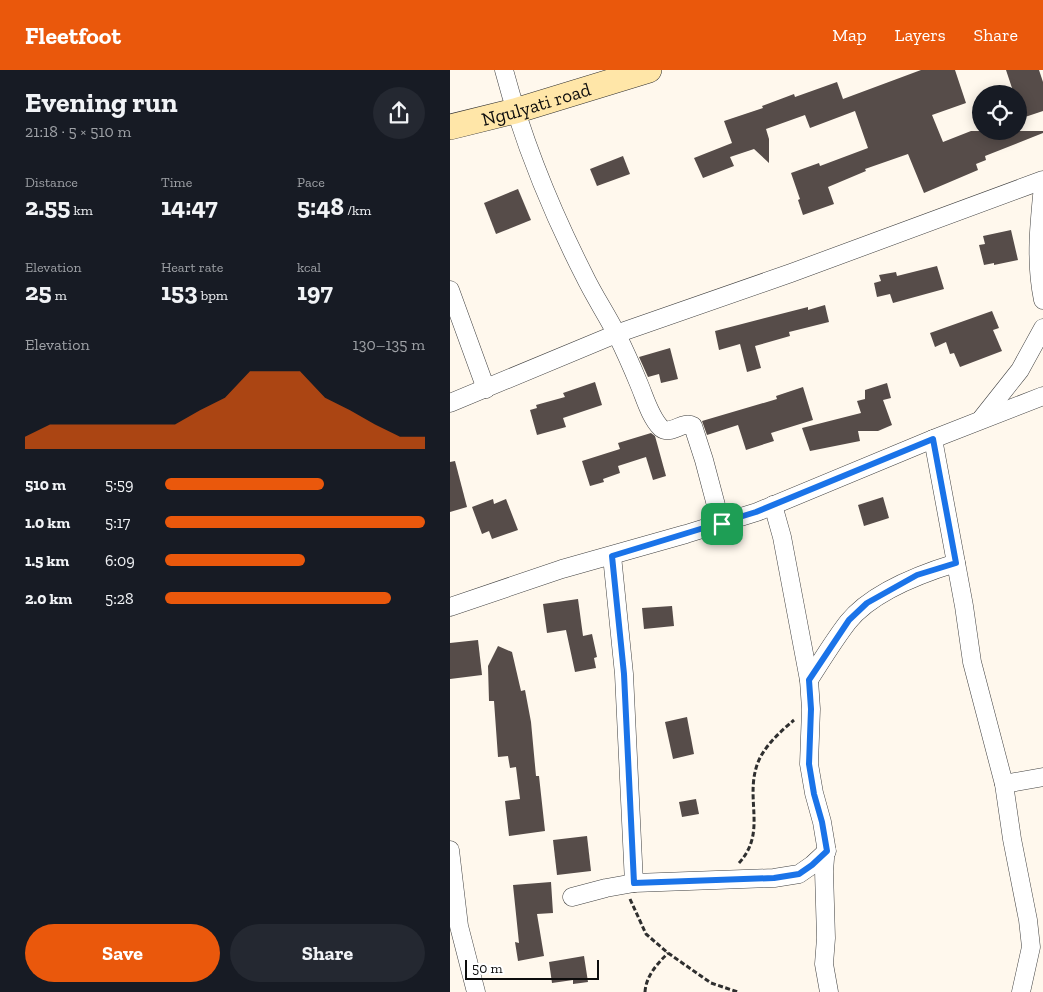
<!DOCTYPE html>
<html lang="en">
<head>
<meta charset="utf-8">
<style>
	body { margin:0; font-family:"Zilla Slab",serif; background:#242831; color:#f1f3f6; height:100vh; display:flex; flex-direction:column; font-size:19px; white-space:nowrap }
	* { box-sizing:border-box; margin:0 }
	p { font-size:16px; color:#9ea1a6 }
	.icon { flex:none; width:28px; height:28px; fill:none; stroke:currentColor; stroke-width:2; stroke-linecap:round; stroke-linejoin:round }
	.map { position:relative; flex:1; overflow:hidden }
	.panel { display:flex; flex-direction:column; background:#171b24; width:450px }
	.panel>* { flex:none }
	.controls { position:absolute; left:522px; top:15px; display:grid; gap:10px }
	.controls a { display:grid; place-items:center; width:55px; height:55px; border-radius:50%; background:#171b24; box-shadow:0 2px 12px #0003; font-size:25px }
	.scale { position:absolute; left:15px; bottom:12px; width:134px; box-sizing:border-box; padding-left:5px; border:2px solid #0d0d0d; border-top:0; font-size:14px; line-height:18px; white-space:nowrap; color:#0d0d0d; -webkit-text-stroke:4px #fff; paint-order:stroke }
	.pin { position:absolute; display:grid; place-items:center; width:42px; height:42px; color:#fff; margin:-21px; border-radius:10px; box-shadow:0 2px 8px #0006 }
	.round { display:grid; place-items:center; flex:none; width:52px; height:52px; border-radius:26px; background:#242831 }
	.overview { display:flex; align-items:center; justify-content:space-between; height:85px; padding:0 25px }
	h1 { font-size:28px; font-weight:800; line-height:38px }
	.metrics { display:grid; grid-template-columns:repeat(3,1fr); gap:8px; height:85px; padding:5px 25px }
	.metrics div { display:grid; align-content:center }
	.metrics b { font-size:25px; font-weight:800 }
	.metrics small { font-size:14px; font-weight:400 }
	.metrics p { font-size:14px }
	.chart { height:140px; padding:10px 25px }
	.chart p { display:flex; justify-content:space-between }
	.chart svg { width:100%; height:90px; margin-top:5px; fill:#ea580c; opacity:.7 }
	.button { display:flex; gap:10px; margin-top:auto; padding:10px 25px }
	.button a { flex:1; height:58px; border-radius:30px; background:#ea580c; color:#fff; font-size:20px; font-weight:800; line-height:58px; text-align:center }
	.button a+a { background:#242831; color:#f1f3f6 }
	ul { padding:0 25px; list-style:none; font-size:16px }
	li { display:grid; grid-template-columns:80px 60px 1fr; align-items:center; height:38px }
	li i { height:12px; border-radius:6px; background:#ea580c }
	header { display:flex; align-items:center; gap:30px; box-sizing:border-box; height:70px; padding:0 25px; background:#ea580c; color:#fff }
	header strong { font-size:24px }
	nav { display:flex; gap:28px; margin-inline-start:auto; font-size:18px }
	main { display:flex; flex:1; min-height:0 }
	.map>svg:first-child { display:block }
</style>
</head>
<body>
<header>
<strong>Fleetfoot</strong>
<nav><a>Map</a><a>Layers</a><a>Share</a></nav>
</header>
<main>
<section class="panel">
<div class="overview"><div><h1>Evening run</h1><p>21:18 · 5 × 510 m</p></div><a class="round"><svg class="icon" aria-label="share" viewBox="0 0 24 24"><path d="M12 15V3M7 8l5-5 5 5M5 13v7h14v-7"/></svg></a></div>
<div class="metrics">
<div><p>Distance</p><b>2.55<small> km</small></b></div>
<div><p>Time</p><b>14:47</b></div>
<div><p>Pace</p><b>5:48<small> /km</small></b></div>
</div>
<div class="metrics">
<div><p>Elevation</p><b>25<small> m</small></b></div>
<div><p>Heart rate</p><b>153<small> bpm</small></b></div>
<div><p>kcal</p><b>197</b></div>
</div>
<div class="chart"><p><span>Elevation</span>130–135 m</p>
<svg viewBox="0 0 160 44" preserveAspectRatio="none"><path d="M0 44V38L10 32L20 32L30 32L40 32L50 32L60 32L70 25L80 19L90 6L100 6L110 6L120 19L130 25L140 32L150 38L160 38V44z"/></svg>
</div>
<ul>
<li><b>510 m</b>5:59<i style="width:61%"></i></li>
<li><b>1.0 km</b>5:17<i style="width:100%"></i></li>
<li><b>1.5 km</b>6:09<i style="width:54%"></i></li>
<li><b>2.0 km</b>5:28<i style="width:87%"></i></li>
</ul>
<div class="button"><a>Save</a><a>Share</a></div>
</section>
<div class="map">
<svg width="593" height="922" viewBox="0 0 593 922">
	<rect width="100%" height="100%" fill="#fff8ed"/>
	<g fill="#564c49">
		<path d="M471 0H505L516 33 482 45 493 72 521 61H593V63L535 86 536 90 526 94 528 100 474 123 458 84 415 99 416 101 378 117 384 134 353 145 348 130 350 129 341 103 369 93 370 96 418 78 405 41 360 58 355 45 316 59 319 69V93L304 79 280 87 284 96 253 108 244 88 282 73 274 51 313 38 312 36 344 24 345 27 387 12 393 29Z"/>
		<path d="M556 0H589L593 12V41L569 49V24H564Z"/>
		<path d="M173 86 180 104 147 116 140 99Z"/>
		<path d="M68 119 81 150 46 164 34 133Z"/>
		<path d="M561 160 568 190 544 195V193L534 195 529 175 535 174 533 166Z"/>
		<path d="M487 196 494 219 443 233 440 224 427 227 424 213 431 211 429 205 446 202 447 206Z"/>
		<path d="M375 235 379 252 339 262 340 266 305 276 311 298 297 302 290 274 269 280 265 261 358 237V240Z"/>
		<path d="M542 241 549 258 543 260 552 281 510 297 504 283 500 284 496 272 485 277 480 263Z"/>
		<path d="M220 278 228 309 211 313 209 304 198 307 189 287Z"/>
		<path d="M145 312 152 335 113 348 116 357 87 365 80 340 87 338 86 335 115 327 113 323Z"/>
		<path d="M437 313 441 328 433 330 442 355 428 361H408L410 371 360 381 352 358 411 343 407 331 415 329V320Z"/>
		<path d="M353 317 363 350 321 363 324 371 296 380 288 355 257 365 252 351 327 329 326 326Z"/>
		<path d="M201 363 205 366 216 406 203 410 196 387 168 396 170 403 153 409 154 412 140 416 132 391 170 379 168 373Z"/>
		<path d="M5 391 17 437 0 442V392Z"/>
		<path d="M433 427 439 448 414 456 408 435Z"/>
		<path d="M43 429 44 434 56 429 68 460 42 469 39 461 32 464 22 437Z"/>
		<path d="M128 529 133 566 142 564 147 587 144 588 146 598 125 602 116 560 97 563 93 534Z"/>
		<path d="M222 536 224 556 194 559 192 538Z"/>
		<path d="M28 570 32 605 0 609V573Z"/>
		<path d="M48 576 62 582 71 621 75 620 81 652 86 706H89L95 761 59 766 55 731 70 729 66 697 60 698 58 686 48 687 44 631H39L38 596Z"/>
		<path d="M237 647 244 684 223 689 215 652Z"/>
		<path d="M246 729 249 744 232 747 229 732Z"/>
		<path d="M137 766 141 801 107 805 103 770Z"/>
		<path d="M101 812 103 843 87 844 94 886 68 891 65 872 69 873 63 815Z"/>
		<path d="M134 886 138 912 123 914V910L102 913 99 892Z"/>
	</g>
	<g fill="none" stroke-linecap="round" stroke-linejoin="round">
		<defs>
			<g id="minor">
				<path d="M54 0C72 68 102 142 134 205 144 226 157 245 167 265 175 281 182 297 189 314 195 328 200 347 211 358 221 366 233 350 243 356L254 390 271 454"/>
				<path d="M593 116C589 156 585 191 593 230"/>
				<path d="M0 220 36 319"/>
				<path d="M0 333 166 264 341 203 593 110"/>
				<path d="M532 348 570 300 593 258"/>
				<path d="M483 369 514 536 522 592 554 714 562 769 578 850 581 877 571 922"/>
				<path d="M323 435 332 467 359 610 361 639 359 694 364 723 372 752 376 776 374 801 376 868 374 894 379 922"/>
				<path d="M162 486 174 604 184 813"/>
				<path d="M0 537 112 499 236 464 307 442 483 369 593 326"/>
				<path d="M359 610C372 590 384 570 398 552 422 522 470 504 506 493"/>
				<path d="M554 714 593 707"/>
				<path d="M0 780 9 856 26 922"/>
				<path d="M122 827 156 818 184 813 324 808 349 804 362 795 377 781"/>
			</g>
			<g id="secondary">
				<path id="s1" d="M0 57 65 41 199 0"/>
			</g>
		</defs>
		<use href="#minor" stroke="#404040" stroke-width="19"/>
		<use href="#secondary" stroke="#2f2f2f" stroke-width="26"/>
		<g stroke="#2f2f2f" stroke-width="3" stroke-dasharray="5 2.5" stroke-linecap="butt">
			<path d="M289 793C317 762 295 731 307 695 313 677 330 662 344 650"/>
			<path d="M180 829 196 864 218 883 261 913 288 922"/>
			<path d="M195 922C196 906 207 894 218 883"/>
		</g>
		<use href="#minor" stroke="#fff" stroke-width="18"/>
		<use href="#secondary" stroke="#ffe6a8" stroke-width="25"/>
	</g>
	<g fill="none" stroke-linecap="round" stroke-linejoin="round">
		<defs>
			<path id="route" d="M483 369 506 493 467 505 417 533 399 550 359 610 361 639 359 694 364 724 372 752 377 781 362 795 349 804 324 808 184 813 174 604 162 486 306 442Z"/>
		</defs>
		<use href="#route" stroke="#fff" stroke-width="10"/>
		<use href="#route" stroke="#1a73e8" stroke-width="6"/>
	</g>
	<g text-anchor="middle" dominant-baseline="central" stroke-width="5" stroke-linejoin="round" paint-order="stroke">
		<g font-size="19" fill="#0d0d0d" stroke="#fff">
			<text stroke="none"><textPath href="#s1" startOffset="89">Ngulyati road</textPath></text>
		</g>
	</g>
</svg>
<div class="controls">
<a><svg class="icon" aria-label="locate" viewBox="0 0 24 24"><circle cx="12" cy="12" r="6"/><path d="M12 2v4M12 18v4M2 12h4M18 12h4"/></svg></a>
</div>
<div class="scale">50 m</div>
<div class="pin" style="left:272px;top:454px;background:#1e9e55"><svg class="icon" aria-label="arrive" viewBox="0 0 24 24"><path d="M6 21V4h12l-3 4 3 4H6"/></svg></div>
</div>
</main>
</body>
</html>
